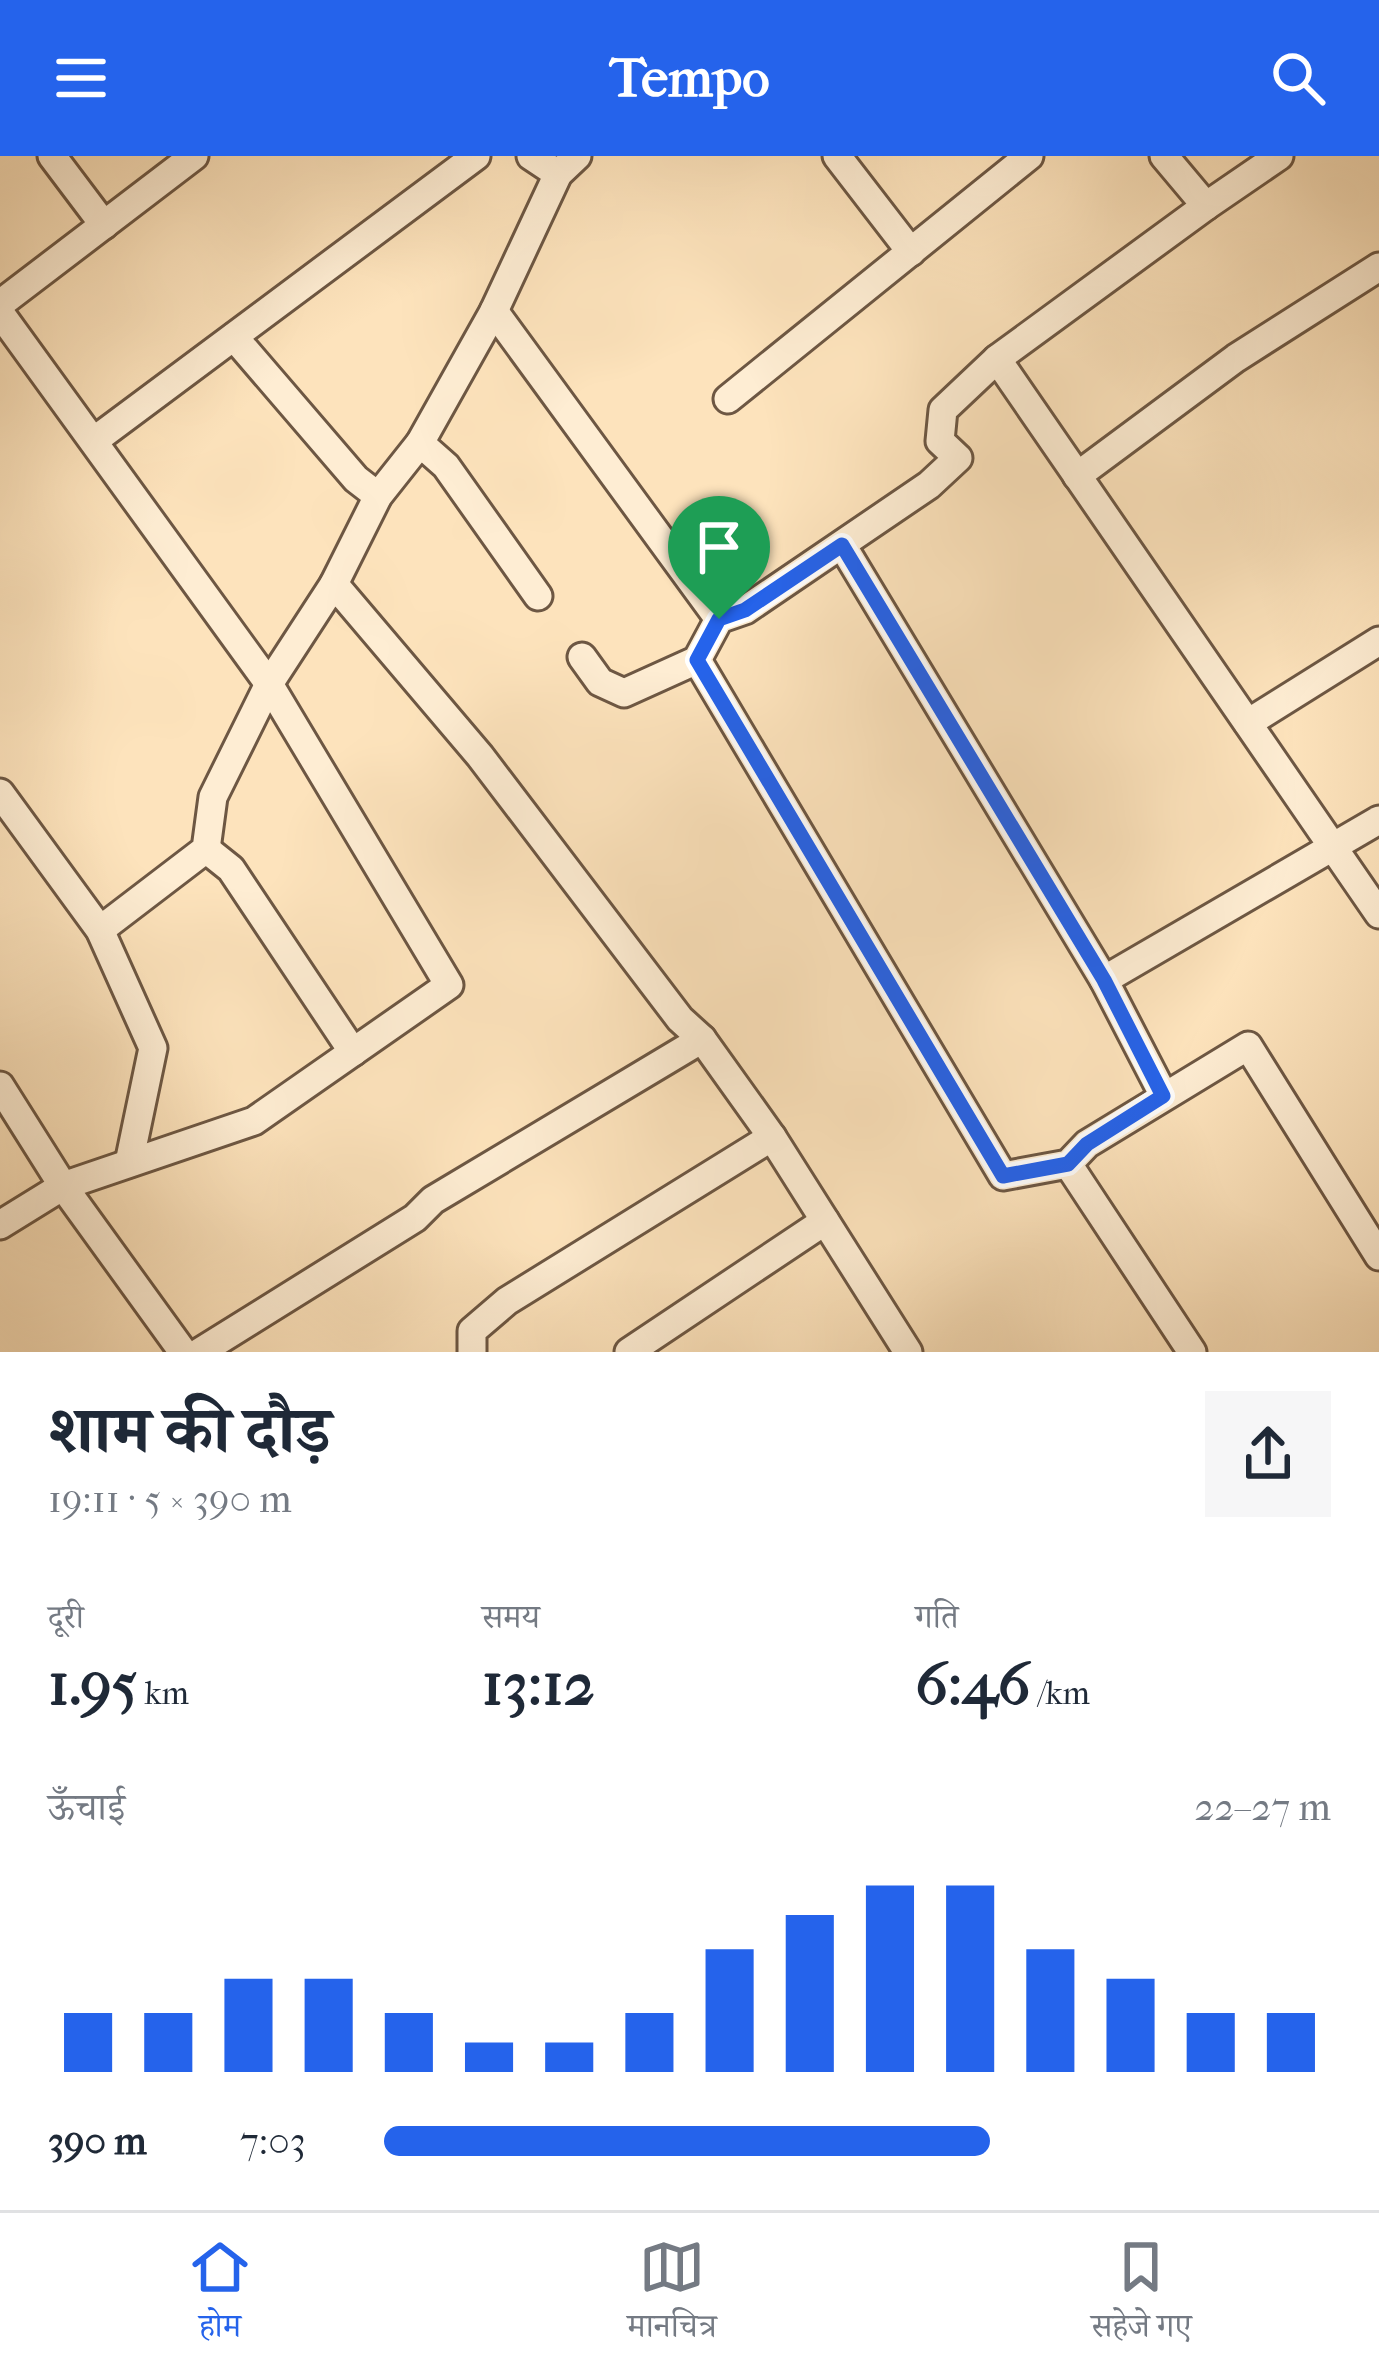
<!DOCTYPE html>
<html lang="hi">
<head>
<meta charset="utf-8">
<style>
	body { margin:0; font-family:"IM FELL French Canon","Noto Serif Devanagari",serif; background:#f6f6f7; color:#1f2937; height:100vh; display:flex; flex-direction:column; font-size:45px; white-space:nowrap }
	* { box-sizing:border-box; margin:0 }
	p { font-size:39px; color:#747a83 }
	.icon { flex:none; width:66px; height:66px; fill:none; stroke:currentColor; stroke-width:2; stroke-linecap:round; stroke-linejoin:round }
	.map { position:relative; height:1196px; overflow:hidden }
	.details { display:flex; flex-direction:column; background:#fff; flex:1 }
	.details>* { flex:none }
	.pin { position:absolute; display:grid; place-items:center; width:102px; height:102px; color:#fff; margin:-123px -51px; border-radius:50% 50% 50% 0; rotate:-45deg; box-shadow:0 0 12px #0007 }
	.pin .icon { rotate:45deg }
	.round { display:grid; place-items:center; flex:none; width:126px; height:126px; border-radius:0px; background:#f6f6f7 }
	.head { display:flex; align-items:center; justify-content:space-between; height:204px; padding:0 48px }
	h1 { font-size:66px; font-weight:700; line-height:90px }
	.figures { display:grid; grid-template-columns:repeat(3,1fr); gap:18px; height:204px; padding:12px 48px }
	.figures div { display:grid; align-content:center }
	.figures b { font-size:60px; font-weight:700 }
	.figures small { font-size:33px; font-weight:400 }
	.figures p { font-size:33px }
	.chart { height:336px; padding:24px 48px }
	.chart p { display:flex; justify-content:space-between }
	.chart svg { width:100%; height:216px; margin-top:12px; stroke:#2563eb; stroke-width:6 }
	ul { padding:0 48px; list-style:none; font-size:39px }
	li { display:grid; grid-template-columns:192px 144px 1fr; align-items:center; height:90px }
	li i { height:30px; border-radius:15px; background:#2563eb }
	header { display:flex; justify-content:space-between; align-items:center; height:156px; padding:0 48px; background:#2563eb; color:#fff; font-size:54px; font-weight:700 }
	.tab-bar { display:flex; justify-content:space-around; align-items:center; height:168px; border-top:3px solid #e0e1e3; background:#fff; font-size:33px; color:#747a83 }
	.tab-bar a { display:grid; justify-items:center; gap:6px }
	.tab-bar .current { color:#2563eb }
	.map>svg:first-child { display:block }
</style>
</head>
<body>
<header><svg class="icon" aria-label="menu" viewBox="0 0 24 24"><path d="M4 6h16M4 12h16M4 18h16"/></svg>Tempo<svg class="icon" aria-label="search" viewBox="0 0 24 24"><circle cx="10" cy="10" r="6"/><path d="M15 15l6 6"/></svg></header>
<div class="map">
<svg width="1379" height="1196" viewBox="0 0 1379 1196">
	<rect width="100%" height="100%" fill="#fde3bc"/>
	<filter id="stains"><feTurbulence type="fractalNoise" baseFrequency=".00167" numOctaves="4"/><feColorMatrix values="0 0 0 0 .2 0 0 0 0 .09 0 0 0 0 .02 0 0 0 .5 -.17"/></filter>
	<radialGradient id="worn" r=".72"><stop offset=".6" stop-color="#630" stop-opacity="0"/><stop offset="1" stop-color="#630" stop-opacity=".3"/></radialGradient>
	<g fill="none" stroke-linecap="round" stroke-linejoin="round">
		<defs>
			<g id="street">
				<path d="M52 0 104 69"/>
				<path d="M531 0 558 18"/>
				<path d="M837 0 911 96"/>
				<path d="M1206 50 1279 0"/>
				<path d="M0 148 194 0"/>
				<path d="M494 155 719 463"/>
				<path d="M0 157 269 528 449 829 254 965 63 1030 0 1069"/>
				<path d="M234 181 356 323 378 340"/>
				<path d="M997 203 1379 758"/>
				<path d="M728 243 1029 0"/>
				<path d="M95 284 476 0"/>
				<path d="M420 287 446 310 538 440"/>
				<path d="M1077 320 1236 202 1379 111"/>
				<path d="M842 389 1104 824 1164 940"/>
				<path d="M334 428 378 340 420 287 494 155 558 18 577 0"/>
				<path d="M582 501 600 526 624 537 697 504 719 463 745 454 929 329 958 302 940 285 943 254 997 203 1206 50 1164 0"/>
				<path d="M697 504 1003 1020 1068 1008 1087 988 1248 890 1379 1100"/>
				<path d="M1248 567 1379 485"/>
				<path d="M0 637 100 774 153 892 129 1007"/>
				<path d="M206 693 231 713 353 896"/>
				<path d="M100 774 206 693 213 641 269 528 334 428 480 600 680 863 702 883 772 981 908 1196"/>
				<path d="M1104 824 1379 664"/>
				<path d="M0 930 63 1030 183 1196"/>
				<path d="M1068 1008 1192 1196"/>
				<path d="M200 1196 415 1062 433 1044 702 883"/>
				<path d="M472 1196V1175L507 1145 772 981"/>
				<path d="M629 1196 825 1065"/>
			</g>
		</defs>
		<use href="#street" stroke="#6d5743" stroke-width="33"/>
		<use href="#street" stroke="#feedd3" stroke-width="27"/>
	</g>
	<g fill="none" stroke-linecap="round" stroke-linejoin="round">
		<defs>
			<path id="route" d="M842 389 1104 824 1163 940 1087 988 1068 1008 1003 1020 697 504 719 463 745 454Z"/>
		</defs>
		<use href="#route" stroke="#fff" stroke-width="24"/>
		<use href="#route" stroke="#2563eb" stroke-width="15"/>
	</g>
	<rect width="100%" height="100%" filter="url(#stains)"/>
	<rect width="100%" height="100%" fill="url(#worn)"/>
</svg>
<div class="pin" style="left:719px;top:463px;background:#1e9e55"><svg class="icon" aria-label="arrive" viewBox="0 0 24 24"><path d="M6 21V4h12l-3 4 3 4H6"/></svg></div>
</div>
<section class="details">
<div class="head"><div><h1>शाम की दौड़</h1><p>19:11 · 5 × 390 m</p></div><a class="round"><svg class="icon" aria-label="share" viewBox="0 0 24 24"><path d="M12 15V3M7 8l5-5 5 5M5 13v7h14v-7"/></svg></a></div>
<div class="figures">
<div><p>दूरी</p><b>1.95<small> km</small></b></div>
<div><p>समय</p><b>13:12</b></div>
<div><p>गति</p><b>6:46<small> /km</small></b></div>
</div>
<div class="chart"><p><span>ऊँचाई</span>22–27 m</p>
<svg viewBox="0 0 160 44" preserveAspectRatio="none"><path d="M5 44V32M15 44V32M25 44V25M35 44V25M45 44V32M55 44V38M65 44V38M75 44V32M85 44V19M95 44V12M105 44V6M115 44V6M125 44V19M135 44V25M145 44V32M155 44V32"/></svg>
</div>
<ul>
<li><b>390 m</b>7:03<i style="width:64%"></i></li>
</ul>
</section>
<nav class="tab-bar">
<a class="current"><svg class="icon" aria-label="home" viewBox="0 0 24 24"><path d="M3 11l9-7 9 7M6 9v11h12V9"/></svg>होम</a>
<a><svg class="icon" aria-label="map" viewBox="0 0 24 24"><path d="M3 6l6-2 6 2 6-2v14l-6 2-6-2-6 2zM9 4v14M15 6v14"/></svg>मानचित्र</a>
<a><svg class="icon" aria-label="saved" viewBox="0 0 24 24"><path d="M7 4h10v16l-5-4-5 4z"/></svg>सहेजे गए</a>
</nav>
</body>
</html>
